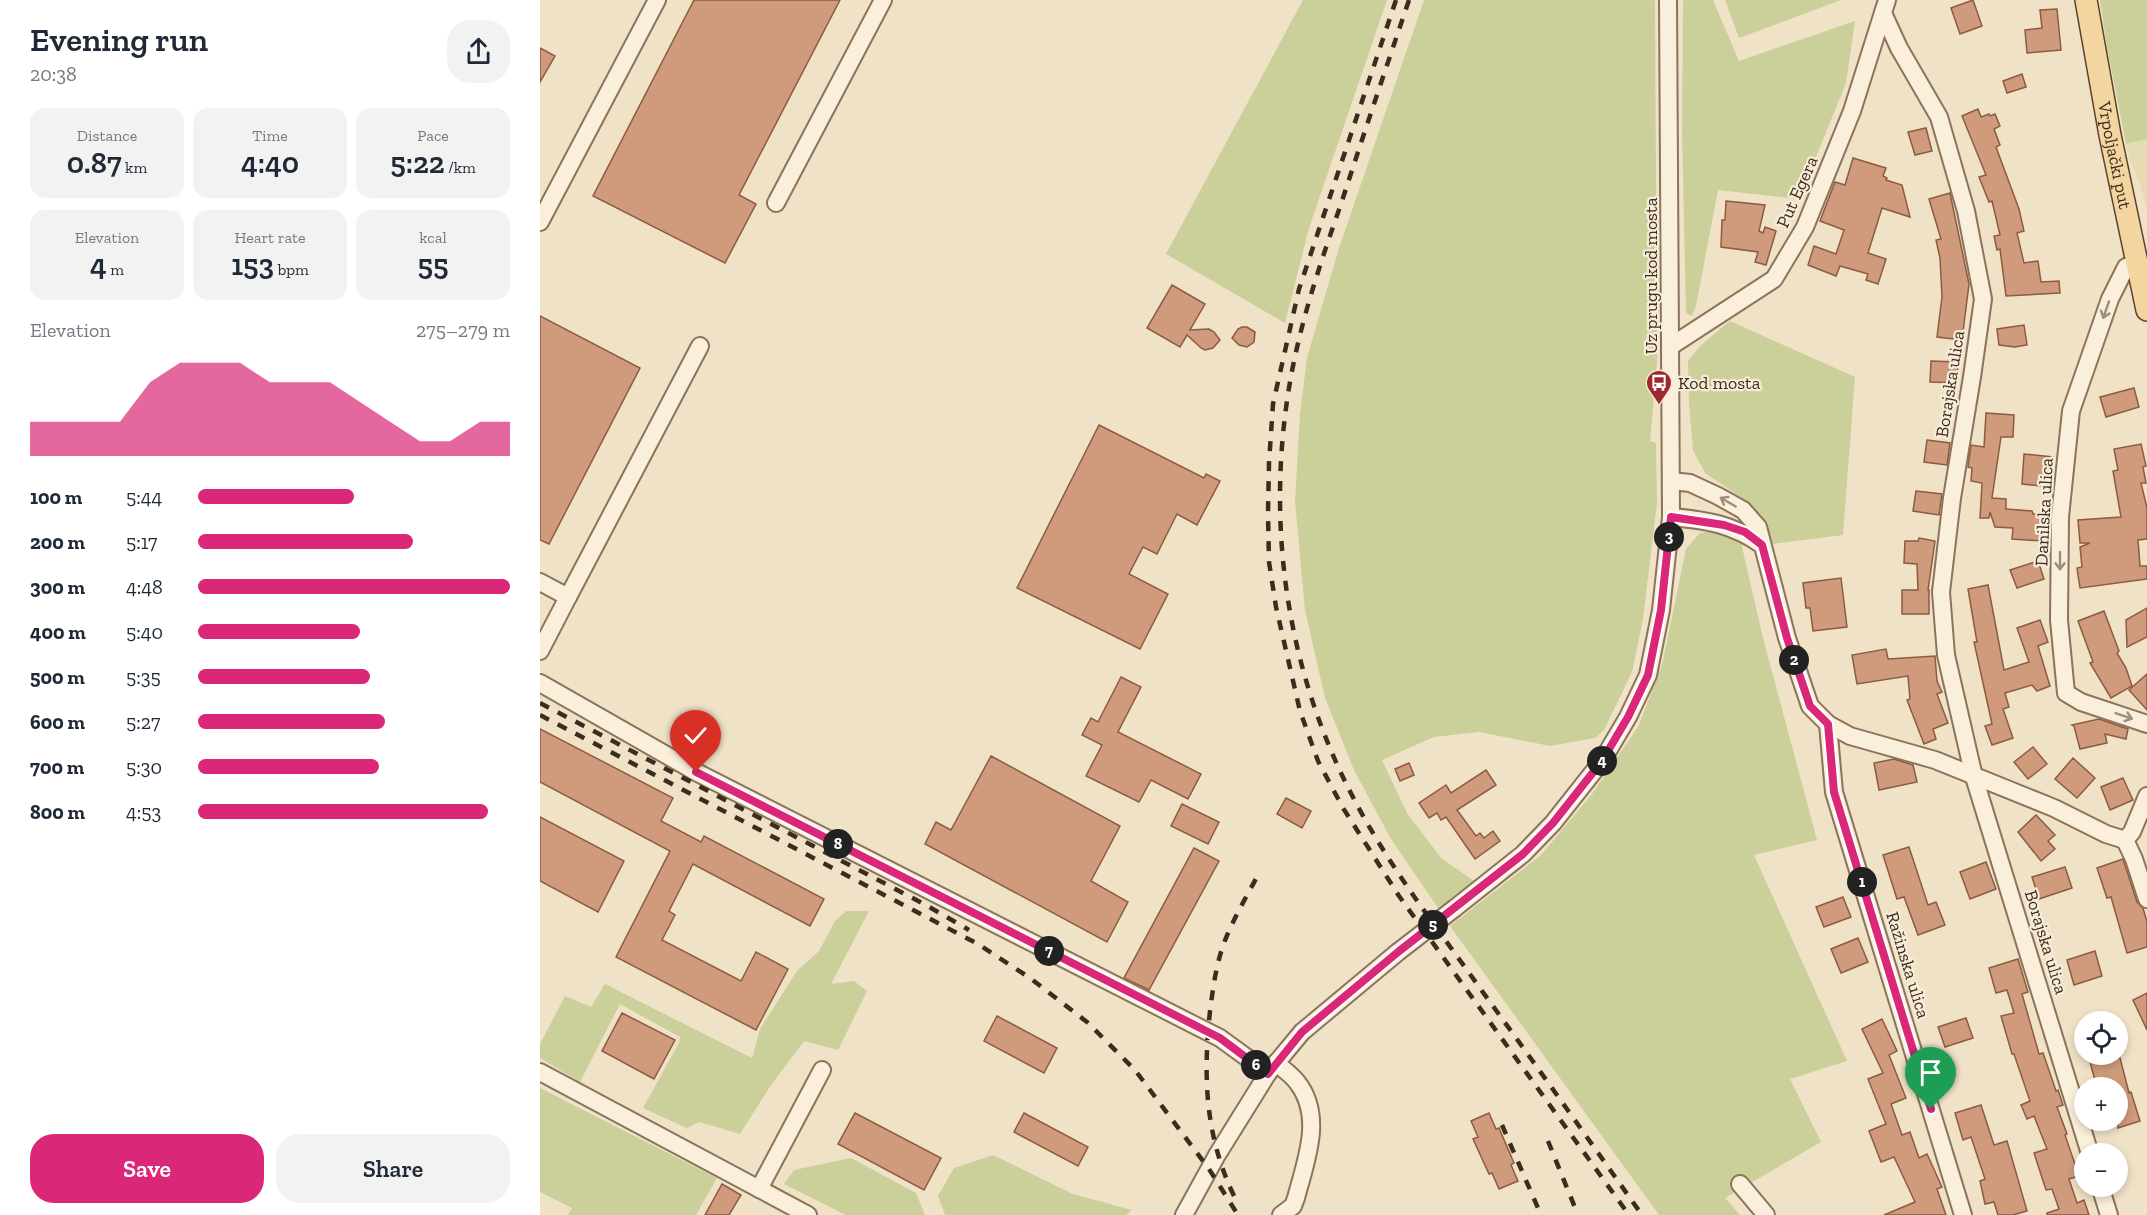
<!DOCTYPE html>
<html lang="en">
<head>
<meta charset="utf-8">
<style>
	body { margin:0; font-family:"Zilla Slab",serif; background:#f2f2f3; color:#1f2937; height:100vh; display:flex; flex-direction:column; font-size:22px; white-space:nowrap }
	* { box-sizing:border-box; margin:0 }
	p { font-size:20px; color:#747a83 }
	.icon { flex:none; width:33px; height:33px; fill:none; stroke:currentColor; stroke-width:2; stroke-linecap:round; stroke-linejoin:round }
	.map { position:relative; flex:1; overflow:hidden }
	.drawer { display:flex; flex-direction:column; background:#fff; width:540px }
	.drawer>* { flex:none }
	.fabs { position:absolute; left:1534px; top:1011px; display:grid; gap:12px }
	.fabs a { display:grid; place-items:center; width:54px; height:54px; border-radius:50%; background:#fff; box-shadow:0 3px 9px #0003; font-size:30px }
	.pin { position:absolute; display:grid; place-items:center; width:51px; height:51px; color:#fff; margin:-62px -26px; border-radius:50% 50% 50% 0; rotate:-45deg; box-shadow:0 0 6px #0007 }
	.pin .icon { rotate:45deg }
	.km { position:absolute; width:30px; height:30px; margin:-15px; border-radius:50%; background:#222; color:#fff; font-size:16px; line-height:30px; text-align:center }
	.round { display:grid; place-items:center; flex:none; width:63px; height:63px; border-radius:24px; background:#f2f2f3 }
	.overview { display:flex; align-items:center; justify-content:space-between; height:102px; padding:0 30px }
	h1 { font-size:33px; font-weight:600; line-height:45px }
	.figures { display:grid; grid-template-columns:repeat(3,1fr); gap:9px; height:102px; padding:6px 30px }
	.figures div { display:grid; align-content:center; border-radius:15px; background:#f2f2f3; text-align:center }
	.figures b { font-size:30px; font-weight:600 }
	.figures small { font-size:16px; font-weight:400 }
	.figures p { font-size:16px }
	.chart { height:168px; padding:12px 30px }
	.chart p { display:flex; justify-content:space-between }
	.chart svg { width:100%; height:108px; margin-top:6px; fill:#db2777; opacity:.7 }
	.cta { display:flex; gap:12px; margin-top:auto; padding:12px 30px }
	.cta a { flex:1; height:69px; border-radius:24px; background:#db2777; color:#fff; font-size:24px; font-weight:600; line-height:69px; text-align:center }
	.cta a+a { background:#f2f2f3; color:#1f2937 }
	ul { padding:0 30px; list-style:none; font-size:20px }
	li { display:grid; grid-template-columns:96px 72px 1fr; align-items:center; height:45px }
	li i { height:15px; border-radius:8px; background:#db2777 }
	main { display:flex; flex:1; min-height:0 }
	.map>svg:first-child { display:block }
</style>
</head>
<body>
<main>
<section class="drawer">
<div class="overview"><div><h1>Evening run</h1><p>20:38</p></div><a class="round"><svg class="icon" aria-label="share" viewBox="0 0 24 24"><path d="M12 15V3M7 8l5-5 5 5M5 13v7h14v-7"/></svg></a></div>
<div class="figures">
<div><p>Distance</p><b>0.87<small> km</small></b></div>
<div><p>Time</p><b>4:40</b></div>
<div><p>Pace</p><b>5:22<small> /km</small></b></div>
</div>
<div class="figures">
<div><p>Elevation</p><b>4<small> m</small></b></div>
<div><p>Heart rate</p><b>153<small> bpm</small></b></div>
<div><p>kcal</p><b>55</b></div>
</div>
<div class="chart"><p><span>Elevation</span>275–279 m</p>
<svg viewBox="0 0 160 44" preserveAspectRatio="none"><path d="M0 44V30L10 30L20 30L30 30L40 14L50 6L60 6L70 6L80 14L90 14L100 14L110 22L120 30L130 38L140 38L150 30L160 30V44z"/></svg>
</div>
<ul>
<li><b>100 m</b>5:44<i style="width:50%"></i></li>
<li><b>200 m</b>5:17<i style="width:69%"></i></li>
<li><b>300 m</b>4:48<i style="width:100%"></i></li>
<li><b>400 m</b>5:40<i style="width:52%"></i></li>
<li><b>500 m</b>5:35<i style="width:55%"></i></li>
<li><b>600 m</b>5:27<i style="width:60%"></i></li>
<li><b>700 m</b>5:30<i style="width:58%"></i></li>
<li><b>800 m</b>4:53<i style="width:93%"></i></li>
</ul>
<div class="cta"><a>Save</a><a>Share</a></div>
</section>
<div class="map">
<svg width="1607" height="1215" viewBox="0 0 1607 1215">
	<rect width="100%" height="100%" fill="#f0e2c7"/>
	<path fill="#e6dcb4" d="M1607 139V211L1599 182 1590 161 1586 144Z"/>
	<g fill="#cbcf9a">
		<path d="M763 0H847L769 228 745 323 626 254Z"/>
		<path d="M884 0H1115L1117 361 1110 441 1116 443 1117 503 1103 619 1092 672 1064 730 1055 738 1010 746 939 732 894 737 842 760 867 813 901 858 934 881 898 908 851 839 814 770 785 698 765 610 755 502 760 414 767 358 798 251Z"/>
		<path d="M1143 0H1173L1199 61 1315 21 1306 83 1259 199 1178 190 1156 306 1152 316 1146 313 1142 131Z"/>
		<path d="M1185 0H1301L1199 38Z"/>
		<path d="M1560 0H1607V139L1586 144 1567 47Z"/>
		<path d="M1190 321 1315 377 1303 535 1231 544 1220 517 1209 503 1165 473 1153 450 1149 404 1148 361 1160 346Z"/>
		<path d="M1180 529 1203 539 1202 547 1223 638 1277 840 1214 855 1307 1061 1250 1079 1281 1142 1185 1198 1200 1215H1119L910 926 1001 855 1052 794 1098 727 1122 665 1146 549 1160 533Z"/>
		<path d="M306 911H329L291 984 314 981 327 991 298 1050 264 1041 231 1085 200 1134 159 1122 147 1128 103 1108 139 1043 140 1037 80 1004 40 1082 0 1058V1044L25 996 51 1007 65 984 212 1058 220 1029 257 971 279 951 295 921Z"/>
		<path d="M0 1088 177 1178 156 1215H28L32 1208 0 1192Z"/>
		<path d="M453 1155 533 1194 592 1210 586 1215H405L398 1196 414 1168Z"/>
		<path d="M311 1158 376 1193 385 1215H306L244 1184 254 1170Z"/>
	</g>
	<g fill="#cf9b7c" stroke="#8c5b40" stroke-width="1.5">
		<path d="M154 0H300L199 195 216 204 185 263 53 196Z"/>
		<path d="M1433 0 1442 26 1420 34 1411 8Z"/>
		<path d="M1517 9 1521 50 1487 53 1485 30 1502 28 1500 10Z"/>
		<path d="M0 48 15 56 0 82Z"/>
		<path d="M1482 74 1486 87 1467 93 1463 81Z"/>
		<path d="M1438 109 1441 117 1449 114 1450 116 1455 114 1460 126 1454 129 1460 145 1456 147 1479 209 1484 231 1477 233 1484 263 1498 261 1501 282 1519 281 1520 293 1466 296 1460 249 1457 250 1454 236 1460 235 1452 201 1449 202 1439 177 1446 175 1422 116Z"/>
		<path d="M1386 128 1392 151 1375 155 1368 132Z"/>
		<path d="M1313 158 1346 168 1343 176 1347 178 1346 180 1362 185 1370 217 1342 208 1328 253 1346 259 1338 284 1326 280 1328 274 1300 266 1296 276 1268 265 1274 246 1296 254 1304 230 1280 221 1295 182 1305 185Z"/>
		<path d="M1410 193 1429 284 1422 340 1397 337 1402 297 1400 258 1396 240 1401 239 1389 199Z"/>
		<path d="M1186 201 1225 205 1219 231 1223 233 1225 227 1236 231 1226 265 1215 262 1218 252 1181 247 1182 220H1185Z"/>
		<path d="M632 285 665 304 650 330 669 329 674 332 680 340 673 348 665 350 661 348 647 335 640 347 607 328Z"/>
		<path d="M0 316 100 368 9 544 0 540Z"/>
		<path d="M1484 325 1487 345 1475 347 1459 345 1457 329Z"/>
		<path d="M702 327H707L715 332 714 342 707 347 699 345 692 338 698 329Z"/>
		<path d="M1391 361 1418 362 1417 383 1390 382Z"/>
		<path d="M1594 388 1599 407 1566 417 1560 397Z"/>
		<path d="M1446 413 1474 415 1473 437H1461L1452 498 1466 499V509L1492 511 1493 514H1502V523H1505L1503 541 1472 539 1473 528 1455 527 1450 512 1449 518H1440L1442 483 1431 481 1432 468 1428 467 1431 445 1444 447Z"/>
		<path d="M559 425 664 478 666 474 680 481 657 525 637 514 617 554 603 547 589 574 628 594 600 649 477 588Z"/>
		<path d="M1387 440 1410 443 1407 465 1384 462Z"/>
		<path d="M1601 444 1606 466 1603 467 1606 483H1601L1607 508V539L1598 540 1600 566H1607V579L1540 588 1537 568 1542 567 1540 547 1550 543H1540L1538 520 1581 517 1573 471 1578 470 1574 449Z"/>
		<path d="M1484 454 1513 457 1511 487 1482 484Z"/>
		<path d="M1376 491 1402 494 1399 515 1373 511Z"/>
		<path d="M1379 538 1395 541 1388 590H1389V614H1362V590H1378L1377 564 1364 563 1365 541H1378Z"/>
		<path d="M1498 561 1504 579 1477 588 1470 570Z"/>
		<path d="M1301 578 1307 627 1273 631 1270 608H1266L1263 583Z"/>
		<path d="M1448 585 1464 670 1489 662 1477 628 1500 620 1508 642 1498 646 1510 686 1497 691 1492 685 1465 693 1469 707 1463 709 1473 738 1452 745 1445 726 1452 724 1434 642H1437L1428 589Z"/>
		<path d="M1607 608V637L1587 647 1586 620Z"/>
		<path d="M1564 611 1579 651 1577 653 1586 668 1592 686 1571 698 1550 663 1553 662 1538 621Z"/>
		<path d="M1346 649 1348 659 1395 656 1397 681 1402 692 1397 694 1408 723 1393 729 1396 739 1384 744 1367 700 1370 699 1368 676 1317 684 1312 655Z"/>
		<path d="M1607 674V710L1589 690Z"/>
		<path d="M581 677 601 687 578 732 661 774 648 799 611 780 599 802 546 776 562 745 542 735 551 718 558 722Z"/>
		<path d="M1559 719 1588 729 1586 739 1565 734 1567 743 1540 749 1534 726 1532 725Z"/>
		<path d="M0 729 133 798 121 821 161 842 164 836 284 899 270 926 153 864 129 911 135 915 122 940 201 981 216 952 248 969 216 1030 76 957 130 851 0 782Z"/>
		<path d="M1493 747 1507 764 1488 779 1474 762Z"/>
		<path d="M451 756 580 826 551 881 588 902 567 942 385 844 396 822 411 830Z"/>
		<path d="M1533 758 1555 778 1537 798 1515 779Z"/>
		<path d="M1354 759 1373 765 1377 782 1339 790 1334 763Z"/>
		<path d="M869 763 874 775 860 781 855 769Z"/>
		<path d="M946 770 956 785 917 810 936 836 940 833 944 838 953 831 960 841 935 859 906 817 901 820 897 813 889 818 879 803 906 785 911 793Z"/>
		<path d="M1583 778 1593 800 1570 810 1561 787Z"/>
		<path d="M746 798 771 811 762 828 737 814Z"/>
		<path d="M642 804 679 822 668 844 631 826Z"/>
		<path d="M1496 815 1515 835 1508 841 1515 849 1501 861 1478 832Z"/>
		<path d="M0 817 84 861 58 912 0 881Z"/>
		<path d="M1369 847 1388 905 1396 902 1405 925 1378 935 1364 897 1357 899 1343 855Z"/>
		<path d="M654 848 679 861 609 990 584 978Z"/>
		<path d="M1583 859 1597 902 1603 908 1607 922V947L1587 953 1571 897 1567 898 1557 868Z"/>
		<path d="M1446 862 1456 889 1430 899 1420 872Z"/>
		<path d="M1525 867 1532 888 1499 899 1492 877Z"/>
		<path d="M1303 897 1311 917 1284 927 1276 907Z"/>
		<path d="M1318 938 1328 962 1301 973 1291 949Z"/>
		<path d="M1555 951 1562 976 1534 985 1527 960Z"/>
		<path d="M1478 959 1488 992 1482 994 1499 1054 1503 1053 1516 1091 1518 1090 1523 1105 1517 1107 1527 1134 1525 1135 1539 1176 1529 1179 1537 1203 1544 1200 1549 1215H1507V1213L1519 1209 1512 1189 1506 1190 1494 1153 1507 1149 1494 1116 1487 1119 1481 1105 1490 1101 1474 1054H1472L1461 1016 1474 1013 1467 990 1456 993 1449 968Z"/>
		<path d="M1607 993V1030L1593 1000Z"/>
		<path d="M82 1013 135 1040 114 1079 62 1051Z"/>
		<path d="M457 1016 517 1048 504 1073 444 1041Z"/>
		<path d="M1426 1018 1433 1038 1405 1047 1398 1027Z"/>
		<path d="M1342 1019 1357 1051 1349 1055 1366 1098 1351 1104 1362 1135 1370 1132 1379 1158 1387 1154 1402 1187 1397 1189 1406 1215H1344L1375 1202 1354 1157 1341 1162 1329 1131 1346 1124 1328 1079 1343 1073 1322 1029Z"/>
		<path d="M1561 1054H1579L1589 1093 1591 1092 1600 1121 1578 1128V1088H1557L1549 1058Z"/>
		<path d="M1441 1105 1454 1145 1467 1141 1487 1211 1473 1215H1458L1454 1202 1445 1204 1440 1181 1445 1179 1431 1137 1423 1140 1415 1113Z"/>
		<path d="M315 1113 401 1158 384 1190 298 1144Z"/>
		<path d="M484 1113 548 1147 538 1166 474 1132Z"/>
		<path d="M949 1113 956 1129 959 1128 974 1163 971 1165 978 1181 959 1189 952 1173 949 1174 933 1139 938 1137 931 1121Z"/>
		<path d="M182 1184 201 1195 189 1215H165Z"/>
	</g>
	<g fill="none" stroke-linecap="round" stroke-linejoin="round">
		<defs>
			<g id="minor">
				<path d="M1343 13 1359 48 1399 117 1426 211 1443 299 1432 377 1412 498 1401 592 1406 655 1434 777 1550 1154"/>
				<path d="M236 203 343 0"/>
				<path d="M0 222 117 0"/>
				<path d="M1597 263 1586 267 1570 299 1531 411 1520 517 1519 620 1526 693 1541 702 1607 724"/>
				<path d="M1131 346 1234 279 1265 227 1312 111 1347 0"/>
				<path d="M1131 481 1150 483 1178 496 1203 510 1218 527 1247 638 1270 706 1288 724 1310 736 1395 760 1514 808 1566 834 1585 840"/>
				<path d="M1131 517C1166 520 1193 524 1222 545"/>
				<path d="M0 582 28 597 160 346"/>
				<path d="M0 651 28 597"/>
				<path d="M0 683 156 772 680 1038 728 1073"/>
				<path d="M1288 724 1294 792 1423 1215"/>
				<path d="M1585 840 1594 859 1607 899"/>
				<path d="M1585 840 1592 832 1607 796"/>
				<path d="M915 908 983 854 1013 823 1062 761 1088 717 1108 675 1121 610 1131 517 1128 0"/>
				<path d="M736 1063C743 1069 752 1075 757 1082 784 1116 766 1160 756 1198L753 1206 741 1215"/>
				<path d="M0 1072 268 1215"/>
				<path d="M1200 1184 1226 1215"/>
				<path d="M1560 1186 1569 1215"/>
				<path d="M219 1189 282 1070"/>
				<path d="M644 1215 677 1155 728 1073 762 1032 858 952"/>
			</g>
			<g id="major">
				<path id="s1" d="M1546 0 1570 135 1607 310"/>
			</g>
		</defs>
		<use href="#minor" stroke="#8c735b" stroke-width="20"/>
		<use href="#major" stroke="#5a422f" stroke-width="24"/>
		<use href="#minor" stroke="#faefdb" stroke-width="16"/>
		<use href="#major" stroke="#f3d59f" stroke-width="21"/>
		<g stroke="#3c2c1f" stroke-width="4.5" stroke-dasharray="10 10" stroke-linecap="butt">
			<path d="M856 0 759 289 733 404 729 463 728 514 729 562 736 607 760 711 778 761 803 808 859 896 1089 1215"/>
			<path d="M869 0C846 68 823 136 801 204 782 258 763 314 752 371 724 518 745 669 815 801 850 868 898 929 942 991 996 1065 1049 1140 1102 1215"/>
			<path d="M0 703 384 904 429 930"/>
			<path d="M0 715 438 944 490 978 547 1022 595 1070 669 1169 698 1215"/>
			<path d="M962 1125 1001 1215"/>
			<path d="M1008 1141 1038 1215"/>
			<path d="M694 1196C665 1135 663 1077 670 1011 673 988 676 965 684 943 693 919 707 896 719 873"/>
		</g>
		<defs>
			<path id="minor-bridge" d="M858 952 915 908"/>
		</defs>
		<use href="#minor-bridge" stroke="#8c735b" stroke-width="20" stroke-linecap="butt"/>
		<use href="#minor-bridge" stroke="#faefdb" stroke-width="16"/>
	</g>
	<defs><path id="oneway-shaft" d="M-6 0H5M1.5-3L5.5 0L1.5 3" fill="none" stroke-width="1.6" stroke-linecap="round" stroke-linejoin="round" transform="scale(1.5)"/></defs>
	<g stroke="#9b8e7d">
		<use href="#oneway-shaft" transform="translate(1566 310) rotate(109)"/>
		<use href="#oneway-shaft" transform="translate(1188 502) rotate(-150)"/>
		<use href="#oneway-shaft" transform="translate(1520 561) rotate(90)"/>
		<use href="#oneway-shaft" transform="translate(1584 716) rotate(19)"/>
	</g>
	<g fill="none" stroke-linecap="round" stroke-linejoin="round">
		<defs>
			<path id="route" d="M156 772 680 1038 728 1074 762 1032 858 952 983 854 1013 823 1062 761 1088 717 1108 675 1121 610 1131 517 1184 525 1205 532 1222 545 1247 638 1270 706 1288 724 1294 792 1391 1109"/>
		</defs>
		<use href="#route" stroke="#fff" stroke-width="12"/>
		<use href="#route" stroke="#db2777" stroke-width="8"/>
	</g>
	<defs>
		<symbol id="bus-pin" viewBox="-11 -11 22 30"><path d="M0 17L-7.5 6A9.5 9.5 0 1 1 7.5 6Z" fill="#9d292f" stroke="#f7ecd7"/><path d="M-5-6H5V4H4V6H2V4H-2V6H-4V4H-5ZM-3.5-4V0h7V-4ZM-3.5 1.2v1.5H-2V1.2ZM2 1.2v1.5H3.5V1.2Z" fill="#fff"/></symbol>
	</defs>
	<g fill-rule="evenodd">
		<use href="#bus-pin" x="1104" y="368" width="30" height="40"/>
	</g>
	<g text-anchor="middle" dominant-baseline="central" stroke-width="4.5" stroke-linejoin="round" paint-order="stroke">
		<g font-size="18" fill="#3c2c1f" stroke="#f7ecd7">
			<text stroke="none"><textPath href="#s1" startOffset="158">Vrpoljački put</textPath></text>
			<text transform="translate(1257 192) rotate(-66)">Put Egera</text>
			<text transform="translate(1111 276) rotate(-90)">Uz prugu kod mosta</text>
			<text transform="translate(1410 384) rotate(-81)">Borajska ulica</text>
			<text transform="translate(1504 512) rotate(-87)">Danilska ulica</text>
			<text transform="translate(1506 942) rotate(73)">Borajska ulica</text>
			<text transform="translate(1368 965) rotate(73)">Ražinska ulica</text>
		</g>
		<g font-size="18" fill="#3c2c1f" stroke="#f7ecd7" text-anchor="start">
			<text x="1138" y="383">Kod mosta</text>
		</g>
	</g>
</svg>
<div class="fabs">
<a><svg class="icon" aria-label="locate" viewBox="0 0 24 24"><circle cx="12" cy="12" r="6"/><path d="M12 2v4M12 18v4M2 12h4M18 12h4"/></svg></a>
<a>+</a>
<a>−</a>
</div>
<div class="pin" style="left:1391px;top:1109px;background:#1e9e55"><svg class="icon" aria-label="arrive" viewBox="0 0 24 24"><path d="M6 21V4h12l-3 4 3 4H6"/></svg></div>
<div class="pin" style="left:156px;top:772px;background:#d93025"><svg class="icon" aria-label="check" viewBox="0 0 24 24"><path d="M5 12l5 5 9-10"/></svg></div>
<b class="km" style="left:1322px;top:882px">1</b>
<b class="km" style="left:1254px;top:660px">2</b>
<b class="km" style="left:1129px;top:537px">3</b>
<b class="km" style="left:1062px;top:761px">4</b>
<b class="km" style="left:893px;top:925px">5</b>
<b class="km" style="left:716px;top:1065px">6</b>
<b class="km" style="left:509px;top:951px">7</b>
<b class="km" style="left:298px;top:844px">8</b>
</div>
</main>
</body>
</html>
